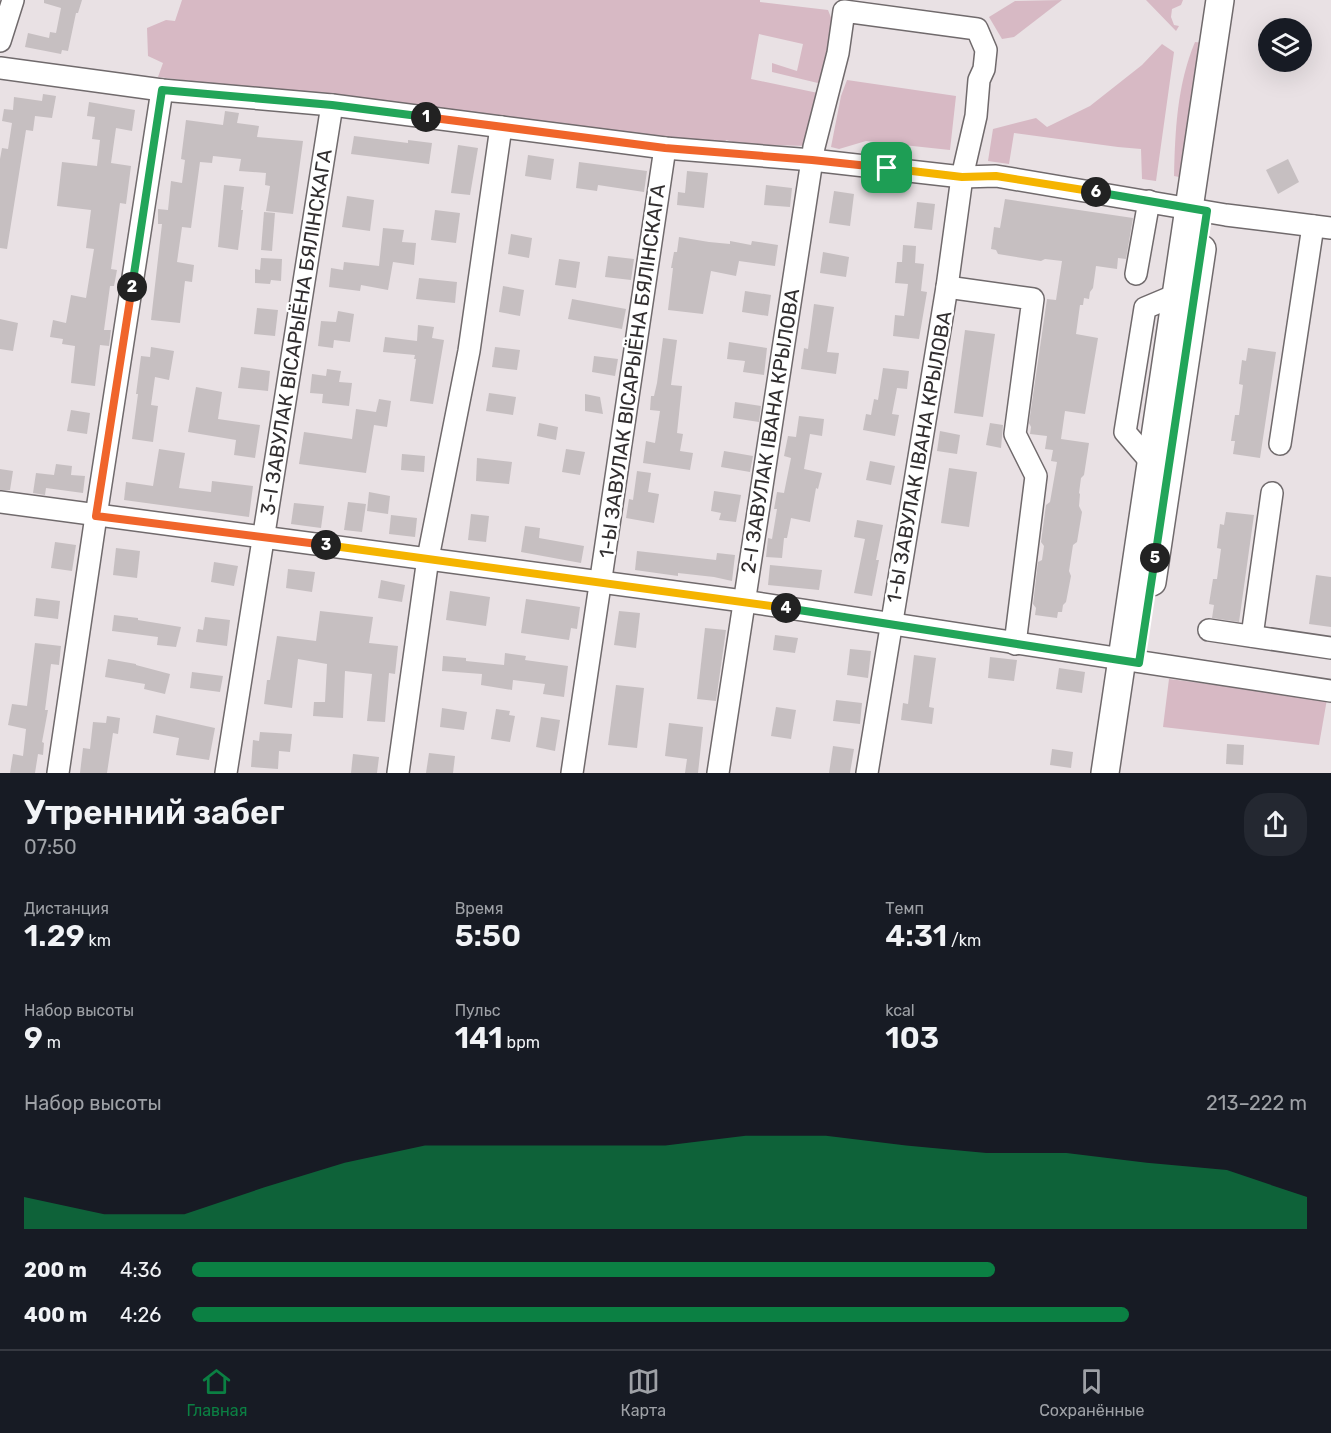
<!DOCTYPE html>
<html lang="ru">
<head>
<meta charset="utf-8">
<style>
	body { margin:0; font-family:Rubik,sans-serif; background:#242831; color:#f1f3f6; height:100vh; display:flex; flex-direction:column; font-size:22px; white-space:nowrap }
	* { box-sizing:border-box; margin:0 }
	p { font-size:20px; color:#9ea1a6 }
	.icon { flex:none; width:33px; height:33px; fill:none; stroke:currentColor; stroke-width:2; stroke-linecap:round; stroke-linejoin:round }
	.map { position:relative; height:773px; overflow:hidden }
	.side { display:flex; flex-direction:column; background:#171b24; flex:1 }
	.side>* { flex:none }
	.buttons { position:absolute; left:1258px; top:18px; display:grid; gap:12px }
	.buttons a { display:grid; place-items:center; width:54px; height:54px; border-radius:50%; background:#171b24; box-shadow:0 6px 24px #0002; font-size:30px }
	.pin { position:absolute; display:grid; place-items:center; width:51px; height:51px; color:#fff; margin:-26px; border-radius:12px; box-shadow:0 3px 9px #0006 }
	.km { position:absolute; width:30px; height:30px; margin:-15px; border-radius:50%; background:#222; color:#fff; font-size:16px; line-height:30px; text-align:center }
	.round { display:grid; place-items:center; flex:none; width:63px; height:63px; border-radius:24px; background:#242831 }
	.headline { display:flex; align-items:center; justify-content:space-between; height:102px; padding:0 24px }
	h1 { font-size:33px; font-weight:600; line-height:45px }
	.metrics { display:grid; grid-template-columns:repeat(3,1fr); gap:9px; height:102px; padding:6px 24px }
	.metrics div { display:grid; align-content:center }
	.metrics b { font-size:30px; font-weight:600 }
	.metrics small { font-size:16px; font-weight:400 }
	.metrics p { font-size:16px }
	.chart { height:168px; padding:12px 24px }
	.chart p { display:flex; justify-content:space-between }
	.chart svg { width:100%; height:108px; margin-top:6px; fill:#0b8043; opacity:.7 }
	ul { padding:0 24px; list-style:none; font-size:20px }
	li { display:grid; grid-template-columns:96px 72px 1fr; align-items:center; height:45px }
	li i { height:15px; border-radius:8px; background:#0b8043 }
	.tabs { display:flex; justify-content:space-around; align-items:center; height:84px; border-top:2px solid #363941; background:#171b24; font-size:16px; color:#9ea1a6 }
	.tabs a { display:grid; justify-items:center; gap:3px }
	.tabs .current { color:#0b8043 }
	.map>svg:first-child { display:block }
</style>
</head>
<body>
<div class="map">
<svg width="1331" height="773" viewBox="0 0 1331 773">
	<rect width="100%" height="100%" fill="#e9e1e4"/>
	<g fill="#d7b9c4">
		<path d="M182 0H760V2L828 10 832 20 822 84 772 72V63L797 71 803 44 759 34 751 79 818 93 807 146 739 144 726 140 724 145 158 77 163 63 148 56 147 28 166 20 175 21Z"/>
		<path d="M1062 0 1014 37 1002 39 989 17 1015 1Z"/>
		<path d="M1146 0H1183L1181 5 1172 9 1171 17 1174 25 1179 26 1176 31Z"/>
		<path d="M1195 42 1204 43 1184 178 1174 176C1175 131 1177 85 1195 42Z"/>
		<path d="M1162 44 1174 52 1156 181 1142 179 1141 149 1118 147 1014 133 1009 164 988 161 993 129 1036 118 1047 127 1090 106 1142 65Z"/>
		<path d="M847 80 956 96 950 150 866 141 839 149 831 147 841 96Z"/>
		<path d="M1169 679 1327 699 1319 745 1163 727Z"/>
	</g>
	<g fill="#c6bfc1">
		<path d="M44 0H82L78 13H76L68 51 62 50 61 54 25 47 28 33 49 38 50 32 56 33 61 8 44 3Z"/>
		<path d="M43 94 56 96 52 118 35 116 33 131 26 130 7 249 0 248V159L2 148 8 149 12 123 2 121 4 109 13 110 14 97 42 101Z"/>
		<path d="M89 102 135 110 132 131 116 128 111 163 131 166 126 204 120 203 111 269 117 270 114 286H110L104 330H111L109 346 100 345 95 386 71 383 75 346 62 344 63 339 50 337 53 320 66 323 71 295 86 298 94 249 86 248 91 210 57 206 62 162 97 166 100 140 92 139 95 117 87 116Z"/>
		<path d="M225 111 239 113 237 123 259 126 257 137 303 141 293 214 266 211 270 186 265 185 266 173 239 171 241 159 213 156 212 163 200 162 191 228 182 227 177 262 194 265 192 282 185 281 180 323 151 320 162 224H158V209L168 210 171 181 182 183 185 160 181 159 186 120 223 125Z"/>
		<path d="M354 136 408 143V140L432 143 429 164 351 154Z"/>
		<path d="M458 145 478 148 470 195 451 193Z"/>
		<path d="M528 155 554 159 551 180 525 176Z"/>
		<path d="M1288 159 1299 182 1278 194 1266 170Z"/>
		<path d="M579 162 647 171 644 192 598 185 597 191 576 188Z"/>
		<path d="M687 171 708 173 704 208 677 205 678 192 685 193Z"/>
		<path d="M224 185 244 187 241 210H243L238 250 218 247Z"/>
		<path d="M766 185 792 188 790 207 764 205Z"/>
		<path d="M834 191 854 194 850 226 829 223Z"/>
		<path d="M347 196 374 200 370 231 342 227Z"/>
		<path d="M1005 199 1133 218 1126 259 1118 258 1117 269 1096 266 1093 288 1090 292 1089 299 1084 298 1083 305H1080L1076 334 1098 338 1085 414 1065 411 1061 439 1089 443 1084 475 1081 478 1079 493 1080 494 1079 506 1082 512 1077 542 1073 545 1069 571 1071 576 1066 602 1063 605 1062 612H1058L1057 618 1035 615 1036 608 1033 604 1038 562 1042 560 1044 546 1041 542 1046 505 1050 502 1057 462 1051 461 1053 450 1045 449 1047 436 1030 434 1031 427 1029 423 1047 299 1056 300 1062 261 1045 259 1041 261 998 254 996 250 991 249 994 227 1000 228Z"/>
		<path d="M917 202 935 204 932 230 914 228Z"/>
		<path d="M435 210 460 213 456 243 431 240Z"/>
		<path d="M264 212 275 213 272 251 261 250Z"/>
		<path d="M383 228 404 230 402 242 416 243 414 265 393 262 388 290 361 285 360 291 329 287 331 268 343 270 344 262 379 266Z"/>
		<path d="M511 234 532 238 529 258 508 254Z"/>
		<path d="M679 237 709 242 730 244V241L751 245 752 241 778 245 775 266 739 261 736 276 711 271 703 314 668 310 673 268H671L674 252H677Z"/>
		<path d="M903 245 916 246 915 263 924 264 921 291 927 292 919 339 893 336 895 315 904 316 908 284 895 283 897 262H902Z"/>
		<path d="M823 252 849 257 846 277 820 273Z"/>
		<path d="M608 256 634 259 631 280 605 277Z"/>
		<path d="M261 258 282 259 281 281 271 280 270 284 255 283V269L260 270Z"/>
		<path d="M559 259 580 262 576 288 555 285Z"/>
		<path d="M419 278 457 282 455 303 416 299Z"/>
		<path d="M503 286 524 290 520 316 499 312Z"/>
		<path d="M745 291 771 295 768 316 742 312Z"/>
		<path d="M572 299 626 309 622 329 568 319Z"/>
		<path d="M814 304 834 307 827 352 839 353 836 374 801 369 804 348 808 349Z"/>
		<path d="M257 308 278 310 275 336 254 334Z"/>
		<path d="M338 311 354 314 350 342 334 340 333 348 318 346 321 321 336 322Z"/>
		<path d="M0 319 18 323 13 351 0 349Z"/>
		<path d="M418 325 434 327 432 338 444 340 433 404 410 401 416 359H414L415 355 383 352 385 337 417 341Z"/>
		<path d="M965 330 995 334 983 417 954 413Z"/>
		<path d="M663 338 677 340 671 385 682 386 677 433 683 434 680 451 693 453 690 470 643 463 646 441 655 443 660 411 650 410 651 396H654L657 383Z"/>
		<path d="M729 342 767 348 764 375 743 372 745 361 727 359Z"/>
		<path d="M151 347 174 351 169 380 155 377 151 405 158 406 153 442 132 439 138 394H136L141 356 150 357Z"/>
		<path d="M495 347 520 350 517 370 492 367Z"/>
		<path d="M1248 348 1276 352 1260 458 1233 454 1235 441H1231L1235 415H1239L1243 385 1239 384 1242 360 1246 361Z"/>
		<path d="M594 356 618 359 615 376 592 372Z"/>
		<path d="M241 367 270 371 268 391 238 388Z"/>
		<path d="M883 368 909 371 907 389 897 388 892 414 899 415 895 436 863 430 866 414 871 415 874 399 878 400Z"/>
		<path d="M327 369 341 371 339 382 352 383 349 406 322 403 323 394 310 393 312 374 326 376Z"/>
		<path d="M196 387 222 392 218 419 260 425 255 458 234 455 236 440 188 432Z"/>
		<path d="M489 393 516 397 513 415 486 411Z"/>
		<path d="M585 394 600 397 603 414 585 411Z"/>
		<path d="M379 399 391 401 387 427 374 425 366 473 299 464 304 432 352 439 356 409 376 412Z"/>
		<path d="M735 402 761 406 759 422 733 418Z"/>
		<path d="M71 410 90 413 87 434 67 431Z"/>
		<path d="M799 416 824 419 822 436 810 434 804 469 822 473 818 489 816 488 810 522 791 518 787 538H784L782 558 766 557 768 538 772 539 777 509H774L777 492 784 493 791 458 784 456 788 436 796 437Z"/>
		<path d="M539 423 558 427 556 440 537 436Z"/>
		<path d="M990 423 1003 425 1001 448 986 445Z"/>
		<path d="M940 431 960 435 957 454 937 451Z"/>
		<path d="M159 449 185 453 179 488 211 492 212 481 253 486 249 517 124 500 126 482 153 486Z"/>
		<path d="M566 449 585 452 580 475 562 472Z"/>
		<path d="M724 451 753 456 750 472 721 467Z"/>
		<path d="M402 454 425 456 424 472 401 470Z"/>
		<path d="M477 458 512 462 509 484 476 481Z"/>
		<path d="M870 461 895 466 891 485 866 480Z"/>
		<path d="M56 464 72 466 71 475 85 476 83 493 46 488 45 495 33 493 36 473 54 475Z"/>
		<path d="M949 468 977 472 969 527 941 523Z"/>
		<path d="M0 469 13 471 10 490H0Z"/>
		<path d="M637 471 651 473 648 492 659 494 654 523 626 518 629 499 633 500Z"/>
		<path d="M714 491 741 495 736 522 719 520 721 513 711 511Z"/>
		<path d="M369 492 390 496 388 514 367 511Z"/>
		<path d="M348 502 366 504 362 532 344 530Z"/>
		<path d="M294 503 324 506 321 528 291 524Z"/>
		<path d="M1226 512 1254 515 1239 622 1212 618 1214 605 1209 604 1213 579H1217L1221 549 1217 548 1220 524 1224 525Z"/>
		<path d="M471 514 489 516 486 542 468 540Z"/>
		<path d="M391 515 417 518 415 537 389 534Z"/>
		<path d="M857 520 883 525 876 560H879L872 596 854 593 865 539 854 537Z"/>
		<path d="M525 526 540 528 539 538 584 546 581 563 521 552Z"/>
		<path d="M55 542 76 545 72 571 51 568Z"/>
		<path d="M116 548 140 551 137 578 113 575Z"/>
		<path d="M637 551 716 560 717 553 735 555 732 581 714 577 678 573V576L635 570Z"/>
		<path d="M214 562 238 566 234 586 211 582Z"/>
		<path d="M770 565 822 570 819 590 768 585Z"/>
		<path d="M288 569 315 572 312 592 286 588Z"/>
		<path d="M1316 575 1331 577V627L1309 624Z"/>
		<path d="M381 580 405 585 402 602 378 598Z"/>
		<path d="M450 591 490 597 486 626 446 620Z"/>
		<path d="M36 598 60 601 58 619 34 616Z"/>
		<path d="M526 599 580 607 577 629 571 628 569 640 521 633Z"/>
		<path d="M320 611 373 617 369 643 398 646 395 674 389 673 385 722 367 721 372 674 345 671 343 718 313 716 314 702H325L327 664 298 659 292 708 264 704 267 680H270L277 636 316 641Z"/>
		<path d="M619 611 640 613 636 648 614 645Z"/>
		<path d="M114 615 138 618V620L181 627 176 647 157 645 158 637 112 631Z"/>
		<path d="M205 617 230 620 227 646 196 642 198 629 203 630Z"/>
		<path d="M705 628 726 630 716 701 697 699Z"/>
		<path d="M775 635 798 638 795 653 773 650Z"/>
		<path d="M35 643 61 646 59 665 51 664 45 710H48L42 742 44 743 43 755 38 754 35 773H10L13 754 23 756 26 729 8 725 12 704 27 706Z"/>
		<path d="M850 649 871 651 868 678 847 675Z"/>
		<path d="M505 653 526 656 525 660 568 666 564 697 543 694 545 684 513 680 512 690 481 685 482 674 442 671 443 656 466 658V661L504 665Z"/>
		<path d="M914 655 936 658 929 707 934 708 932 724 901 720 903 703 908 704Z"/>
		<path d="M990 657 1017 660 1014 681 988 678Z"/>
		<path d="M108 659 136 664V665L170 674 165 694 144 689 145 684 105 677Z"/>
		<path d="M1059 668 1085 672 1082 693 1056 689Z"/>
		<path d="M192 672 223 676 220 692 190 688Z"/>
		<path d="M616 685 644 688 637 748 608 745Z"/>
		<path d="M836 700 862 703 860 724 833 721Z"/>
		<path d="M776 707 796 710 791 739 771 736Z"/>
		<path d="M442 708 467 712 464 730 440 727Z"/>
		<path d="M496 709 510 711 509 715 515 716 510 742 491 739Z"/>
		<path d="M156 715 215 728 209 760 176 755 179 738 153 733Z"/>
		<path d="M107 716 120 718 118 734 113 733 107 773H80L83 748 90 749 93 722 106 723Z"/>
		<path d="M541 717 560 720 555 751 536 747Z"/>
		<path d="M669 723 703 727 698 773H685L687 759 665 756Z"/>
		<path d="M260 732 292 734 290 752 279 751 278 769 251 767 253 740 259 741Z"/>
		<path d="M1227 744 1244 745 1243 765 1226 764Z"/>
		<path d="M833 746 854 749 850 773H829Z"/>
		<path d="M1052 749 1073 752 1071 768 1050 765Z"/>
		<path d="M429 753 455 756 453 773H426Z"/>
		<path d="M353 754 379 757 377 773H351Z"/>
	</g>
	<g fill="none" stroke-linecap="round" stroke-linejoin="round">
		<defs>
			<g id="minor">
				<path d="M0 41 13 0"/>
				<path d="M0 68 162 90 332 105 665 148 812 160 962 177 996 176 1226 215 1331 228"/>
				<path d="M1136 274 1149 201"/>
				<path d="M947 287 1033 299 1015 434 1036 476 1015 644"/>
				<path d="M1280 444 1313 226"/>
				<path d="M1150 461 1125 432 1145 308 1176 295"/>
				<path d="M0 502 743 601 1331 691"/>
				<path d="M1209 630 1331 648"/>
				<path d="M1252 636 1272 493"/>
				<path d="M58 773 96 516 162 90"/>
				<path d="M226 773 332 105"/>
				<path d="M398 773 428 558 469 351 501 127"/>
				<path d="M572 773 665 148"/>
				<path d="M718 773 814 147 838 53 844 11 977 29 986 50 984 69 979 80 976 116 962 177 947 287 867 773"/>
			</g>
			<g id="major">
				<path d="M1152 582 1202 249"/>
				<path d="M1105 773 1220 0"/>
			</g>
		</defs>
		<use href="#minor" stroke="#706a6c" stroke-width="24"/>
		<use href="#major" stroke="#706a6c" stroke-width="30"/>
		<use href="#minor" stroke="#fff" stroke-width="21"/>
		<use href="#major" stroke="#fff" stroke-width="27"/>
	</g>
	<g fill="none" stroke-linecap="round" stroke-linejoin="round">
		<defs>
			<path id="split-1" d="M426 117 665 148 812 160 887 168"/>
			<path id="split-2" d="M132 287 162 90 332 105 426 117"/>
			<path id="split-3" d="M132 287 96 516 326 545"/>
			<path id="split-4" d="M326 545 786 608"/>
			<path id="split-5" d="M786 608 1139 663 1155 558"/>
			<path id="split-6" d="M1096 192 1207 211 1155 558"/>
			<path id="split-7" d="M887 168 962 177 996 176 1096 192"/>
		</defs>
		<use href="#split-1" stroke="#fff" stroke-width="12"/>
		<use href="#split-2" stroke="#fff" stroke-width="12"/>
		<use href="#split-3" stroke="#fff" stroke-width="12"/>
		<use href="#split-4" stroke="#fff" stroke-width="12"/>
		<use href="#split-5" stroke="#fff" stroke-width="12"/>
		<use href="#split-6" stroke="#fff" stroke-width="12"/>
		<use href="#split-7" stroke="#fff" stroke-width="12"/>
		<use href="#split-1" stroke="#f0652b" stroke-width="8"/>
		<use href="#split-2" stroke="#22a559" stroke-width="8"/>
		<use href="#split-3" stroke="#f0652b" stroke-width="8"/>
		<use href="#split-4" stroke="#f5b400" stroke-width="8"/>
		<use href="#split-5" stroke="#22a559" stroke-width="8"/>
		<use href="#split-6" stroke="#22a559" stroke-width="8"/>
		<use href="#split-7" stroke="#f5b400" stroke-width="8"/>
	</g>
	<g text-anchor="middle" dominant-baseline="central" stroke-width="5" stroke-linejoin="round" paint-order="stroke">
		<g font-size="20" fill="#312e2f" stroke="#fff">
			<text transform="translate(296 332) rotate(-81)">3-І ЗАВУЛАК ВІСАРЫЁНА БЯЛІНСКАГА</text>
			<text transform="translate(632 371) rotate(-82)">1-Ы ЗАВУЛАК ВІСАРЫЁНА БЯЛІНСКАГА</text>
			<text transform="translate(770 431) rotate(-81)">2-І ЗАВУЛАК ІВАНА КРЫЛОВА</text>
			<text transform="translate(919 457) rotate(-80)">1-Ы ЗАВУЛАК ІВАНА КРЫЛОВА</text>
		</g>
	</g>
</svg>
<div class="buttons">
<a><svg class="icon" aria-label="layers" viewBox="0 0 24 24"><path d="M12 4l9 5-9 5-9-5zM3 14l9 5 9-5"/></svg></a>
</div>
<div class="pin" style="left:887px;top:168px;background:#1e9e55"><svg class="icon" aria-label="arrive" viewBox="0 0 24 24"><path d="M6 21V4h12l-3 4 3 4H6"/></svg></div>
<b class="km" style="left:426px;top:117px">1</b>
<b class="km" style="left:132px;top:287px">2</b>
<b class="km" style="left:326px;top:545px">3</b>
<b class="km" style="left:786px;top:608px">4</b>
<b class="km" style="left:1155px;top:558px">5</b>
<b class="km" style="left:1096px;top:192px">6</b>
</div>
<section class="side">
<div class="headline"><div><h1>Утренний забег</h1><p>07:50</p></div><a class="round"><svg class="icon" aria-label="share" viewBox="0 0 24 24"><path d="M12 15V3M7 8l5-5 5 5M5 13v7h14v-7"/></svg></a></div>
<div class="metrics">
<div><p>Дистанция</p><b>1.29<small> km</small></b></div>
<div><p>Время</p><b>5:50</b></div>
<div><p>Темп</p><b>4:31<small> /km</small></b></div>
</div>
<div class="metrics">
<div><p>Набор высоты</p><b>9<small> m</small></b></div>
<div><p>Пульс</p><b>141<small> bpm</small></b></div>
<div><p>kcal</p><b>103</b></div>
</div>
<div class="chart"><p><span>Набор высоты</span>213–222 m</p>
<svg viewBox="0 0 160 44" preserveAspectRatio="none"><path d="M0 44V31L10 38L20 38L30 27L40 17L50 10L60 10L70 10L80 10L90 6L100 6L110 10L120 13L130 13L140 17L150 20L160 31V44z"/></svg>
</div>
<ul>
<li><b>200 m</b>4:36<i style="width:72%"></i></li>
<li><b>400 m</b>4:26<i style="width:84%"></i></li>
</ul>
</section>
<nav class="tabs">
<a class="current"><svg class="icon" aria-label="home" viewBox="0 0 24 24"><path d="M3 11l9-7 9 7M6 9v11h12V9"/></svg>Главная</a>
<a><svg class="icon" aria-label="map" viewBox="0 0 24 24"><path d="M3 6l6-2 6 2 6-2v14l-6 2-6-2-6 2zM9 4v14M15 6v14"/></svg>Карта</a>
<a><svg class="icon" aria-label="saved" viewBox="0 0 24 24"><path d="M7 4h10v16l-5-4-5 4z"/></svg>Сохранённые</a>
</nav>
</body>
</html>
